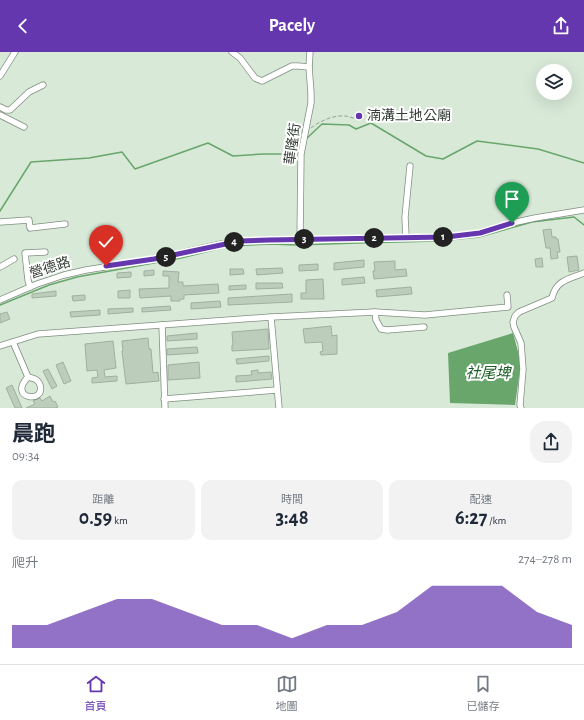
<!DOCTYPE html>
<html lang="zh-TW">
<head>
<meta charset="utf-8">
<style>
	body { margin:0; font-family:"Alegreya Sans","Noto Sans TC",sans-serif; background:#f2f2f3; color:#1f2937; height:100vh; display:flex; flex-direction:column; font-size:15px; white-space:nowrap }
	* { box-sizing:border-box; margin:0 }
	p { font-size:13px; color:#747a83 }
	.icon { flex:none; width:22px; height:22px; fill:none; stroke:currentColor; stroke-width:2; stroke-linecap:round; stroke-linejoin:round }
	.map { position:relative; height:356px; overflow:hidden }
	.panel { display:flex; flex-direction:column; background:#fff; flex:1 }
	.panel>* { flex:none }
	.tools { position:absolute; left:536px; top:12px; display:grid; gap:8px }
	.tools a { display:grid; place-items:center; width:36px; height:36px; border-radius:50%; background:#fff; box-shadow:0 4px 16px #0002; font-size:20px }
	.pin { position:absolute; display:grid; place-items:center; width:34px; height:34px; color:#fff; margin:-41px -17px; border-radius:50% 50% 50% 0; rotate:-45deg; box-shadow:0 0 4px #0007 }
	.pin .icon { rotate:45deg }
	.km { position:absolute; width:20px; height:20px; margin:-10px; border-radius:50%; background:#222; color:#fff; font-size:11px; line-height:20px; text-align:center }
	.round { display:grid; place-items:center; flex:none; width:42px; height:42px; border-radius:16px; background:#f2f2f3 }
	.head { display:flex; align-items:center; justify-content:space-between; height:68px; padding:0 12px }
	h1 { font-size:22px; font-weight:700; line-height:30px }
	.stats { display:grid; grid-template-columns:repeat(3,1fr); gap:6px; height:68px; padding:4px 12px }
	.stats div { display:grid; align-content:center; border-radius:10px; background:#f2f2f3; text-align:center }
	.stats b { font-size:20px; font-weight:700 }
	.stats small { font-size:11px; font-weight:400 }
	.stats p { font-size:11px }
	.chart { height:112px; padding:8px 12px }
	.chart p { display:flex; justify-content:space-between }
	.chart svg { width:100%; height:72px; margin-top:4px; fill:#6437af; opacity:.7 }
	header { display:flex; justify-content:space-between; align-items:center; height:52px; padding:0 12px; background:#6437af; color:#fff; font-size:18px; font-weight:700 }
	.tabs { display:flex; justify-content:space-around; align-items:center; height:56px; border-top:1px solid #e0e1e3; background:#fff; font-size:11px; color:#747a83 }
	.tabs a { display:grid; justify-items:center; gap:2px }
	.tabs .active { color:#6437af }
	.map>svg:first-child { display:block }
</style>
</head>
<body>
<header><svg class="icon" aria-label="back" viewBox="0 0 24 24"><path d="M15 5l-7 7 7 7"/></svg>Pacely<svg class="icon" aria-label="share" viewBox="0 0 24 24"><path d="M12 15V3M7 8l5-5 5 5M5 13v7h14v-7"/></svg></header>
<div class="map">
<svg width="584" height="356" viewBox="0 0 584 356">
	<rect width="100%" height="100%" fill="#d8e9d8"/>
	<path fill="#68a66c" d="M513 281 521 311 515 353 450 351 448 301Z"/>
	<g fill="none" stroke-linecap="round" stroke-linejoin="round">
		<g stroke="#68a66c" stroke-width="1.5">
			<path d="M306 87 322 72 349 73 356 77 371 71 426 104 443 107 477 89 538 97 584 111"/>
			<path d="M0 159 31 110 89 106 122 100 135 117 208 91 233 104 263 102H290L300 92"/>
			<path d="M0 253 49 233 77 225 181 206 230 194 271 192 296 193 358 191 438 189 479 185 532 170 574 165 584 173"/>
		</g>
	</g>
	<g fill="#bccdbc" stroke="#a0b0a0">
		<path d="M551 177 552 185H556V187H558L560 200H557L558 206 551 207 550 196H546L543 178Z"/>
		<path d="M577 204 579 218 569 220 567 205Z"/>
		<path d="M542 206 543 215H536L535 207Z"/>
		<path d="M364 208V215L334 218V211Z"/>
		<path d="M395 209V218L406 217 407 224 374 227 373 219H375L374 210Z"/>
		<path d="M318 212V218L299 219V213Z"/>
		<path d="M282 216 283 221 257 223 256 217Z"/>
		<path d="M230 217H243L244 222 230 223Z"/>
		<path d="M154 218V223L144 224V219Z"/>
		<path d="M163 219 179 220 178 230H183V234L218 232 219 241 184 243V247H180V249H171V244L140 246 139 237 169 236V224H163Z"/>
		<path d="M131 220V225L117 226V221Z"/>
		<path d="M364 225 365 231 342 233V227Z"/>
		<path d="M323 227 324 247H301V241H306V228Z"/>
		<path d="M256 231H282L283 236 256 237Z"/>
		<path d="M246 233V237L229 238V234Z"/>
		<path d="M411 235 412 242 377 245 376 238Z"/>
		<path d="M130 238V246H118V239Z"/>
		<path d="M56 239V244L32 246V242Z"/>
		<path d="M292 242V250L228 253V246Z"/>
		<path d="M85 243V248L73 249 72 244Z"/>
		<path d="M220 249 221 255 191 257V251Z"/>
		<path d="M170 254 171 258 142 260V256Z"/>
		<path d="M133 256V260L108 262V257Z"/>
		<path d="M100 258V263L71 265 70 260Z"/>
		<path d="M7 260 10 267 0 271V262Z"/>
		<path d="M331 274 332 284 337 283V302L321 303 320 300 323 299 322 290 305 291 303 277Z"/>
		<path d="M268 277 269 297 232 299V293H233L232 280Z"/>
		<path d="M197 281V287L167 289V284Z"/>
		<path d="M148 286 149 297H151L153 321 158 320 159 329 126 332 122 299H123L122 289Z"/>
		<path d="M113 289 116 316 104 318 105 325 117 324V329L92 331V326L98 325 97 318 87 319 85 292Z"/>
		<path d="M197 295 198 301 167 303V297Z"/>
		<path d="M269 304V309L237 312 236 307Z"/>
		<path d="M63 310 71 329 64 332 56 313Z"/>
		<path d="M199 310 200 326 168 328V313Z"/>
		<path d="M48 317 57 334 52 337 43 319Z"/>
		<path d="M258 318V321L271 320 272 327 236 330V324L252 323 251 319Z"/>
		<path d="M12 333 22 356H15L6 336Z"/>
		<path d="M50 344 53 350 55 349 58 355 55 356H26L35 352 33 349 40 346 42 349Z"/>
	</g>
	<g fill="none" stroke-linecap="round" stroke-linejoin="round">
		<defs>
			<g id="minor">
				<path d="M232 0 240 6 255 26 262 29 292 14H298L309 15"/>
				<path d="M0 24 15 0"/>
				<path d="M0 55 6 58H10L29 40 43 33"/>
				<path d="M0 63 24 75"/>
				<path d="M0 170 29 168 30 176 65 172"/>
				<path d="M406 185 405 165 410 114"/>
				<path d="M300 187 301 102 311 51V41L309 15 310 0"/>
				<path d="M0 215 14 207"/>
				<path d="M30 235 28 228 25 201 45 200"/>
				<path d="M0 248 37 232 64 223 86 218 154 207 221 192 240 189 269 188 446 185 480 181 512 171 535 166 584 158"/>
				<path d="M375 260 376 268 381 277 387 278 424 275"/>
				<path d="M271 265 279 356"/>
				<path d="M162 273 165 356"/>
				<path d="M13 290 28 325"/>
				<path d="M0 294 38 282 271 265 375 260 425 263 508 255 507 243"/>
				<path d="M28 325C33 326 38 327 40 333 46 352 7 347 28 325Z"/>
				<path d="M164 347 277 338"/>
				<path d="M521 356 520 353 523 317 521 291 514 275 513 270 515 264 519 260 552 246C556 228 569 227 584 221"/>
			</g>
		</defs>
		<use href="#minor" stroke="#808f80" stroke-width="7"/>
		<path stroke="#95a295" stroke-width="1" stroke-dasharray="4 2" stroke-linecap="butt" d="M311 76C320 69 333 63 345 64 348 64 351 66 354 66"/>
		<use href="#minor" stroke="#fff" stroke-width="5.5"/>
	</g>
	<g fill="none" stroke-linecap="round" stroke-linejoin="round">
		<defs>
			<path id="route" d="M106 214 154 207 240 189 269 188 446 185 480 181 512 171"/>
		</defs>
		<use href="#route" stroke="#fff" stroke-width="8"/>
		<use href="#route" stroke="#6437af" stroke-width="5"/>
	</g>
	<circle fill="#6437af" stroke="#fff" stroke-width="1.5" cx="359" cy="64" r="4"/>
	<g text-anchor="middle" dominant-baseline="central" stroke-width="4" stroke-linejoin="round" paint-order="stroke">
		<g font-size="14" fill="#353c35" stroke="#fff" text-anchor="start">
			<text x="367" y="64">湳溝土地公廟</text>
		</g>
		<g font-size="14" fill="#353c35" stroke="#fff">
			<text transform="translate(293 92) rotate(-82)">華隆街</text>
			<text transform="translate(50 216) rotate(-18)">營德路</text>
		</g>
		<g font-size="15" font-style="italic" fill="#1f6028" stroke="#fff">
			<text x="488" y="321">社尾埤</text>
		</g>
	</g>
</svg>
<div class="tools">
<a><svg class="icon" aria-label="layers" viewBox="0 0 24 24"><path d="M12 4l9 5-9 5-9-5zM3 14l9 5 9-5"/></svg></a>
</div>
<div class="pin" style="left:512px;top:171px;background:#1e9e55"><svg class="icon" aria-label="arrive" viewBox="0 0 24 24"><path d="M6 21V4h12l-3 4 3 4H6"/></svg></div>
<div class="pin" style="left:106px;top:214px;background:#d93025"><svg class="icon" aria-label="check" viewBox="0 0 24 24"><path d="M5 12l5 5 9-10"/></svg></div>
<b class="km" style="left:443px;top:185px">1</b>
<b class="km" style="left:374px;top:186px">2</b>
<b class="km" style="left:304px;top:187px">3</b>
<b class="km" style="left:234px;top:190px">4</b>
<b class="km" style="left:166px;top:205px">5</b>
</div>
<section class="panel">
<div class="head"><div><h1>晨跑</h1><p>09:34</p></div><a class="round"><svg class="icon" aria-label="share" viewBox="0 0 24 24"><path d="M12 15V3M7 8l5-5 5 5M5 13v7h14v-7"/></svg></a></div>
<div class="stats">
<div><p>距離</p><b>0.59<small> km</small></b></div>
<div><p>時間</p><b>3:48</b></div>
<div><p>配速</p><b>6:27<small> /km</small></b></div>
</div>
<div class="chart"><p><span>爬升</span>274–278 m</p>
<svg viewBox="0 0 160 44" preserveAspectRatio="none"><path d="M0 44V30L10 30L20 22L30 14L40 14L50 22L60 30L70 30L80 38L90 30L100 30L110 22L120 6L130 6L140 6L150 22L160 30V44z"/></svg>
</div>
</section>
<nav class="tabs">
<a class="active"><svg class="icon" aria-label="home" viewBox="0 0 24 24"><path d="M3 11l9-7 9 7M6 9v11h12V9"/></svg>首頁</a>
<a><svg class="icon" aria-label="map" viewBox="0 0 24 24"><path d="M3 6l6-2 6 2 6-2v14l-6 2-6-2-6 2zM9 4v14M15 6v14"/></svg>地圖</a>
<a><svg class="icon" aria-label="saved" viewBox="0 0 24 24"><path d="M7 4h10v16l-5-4-5 4z"/></svg>已儲存</a>
</nav>
</body>
</html>
